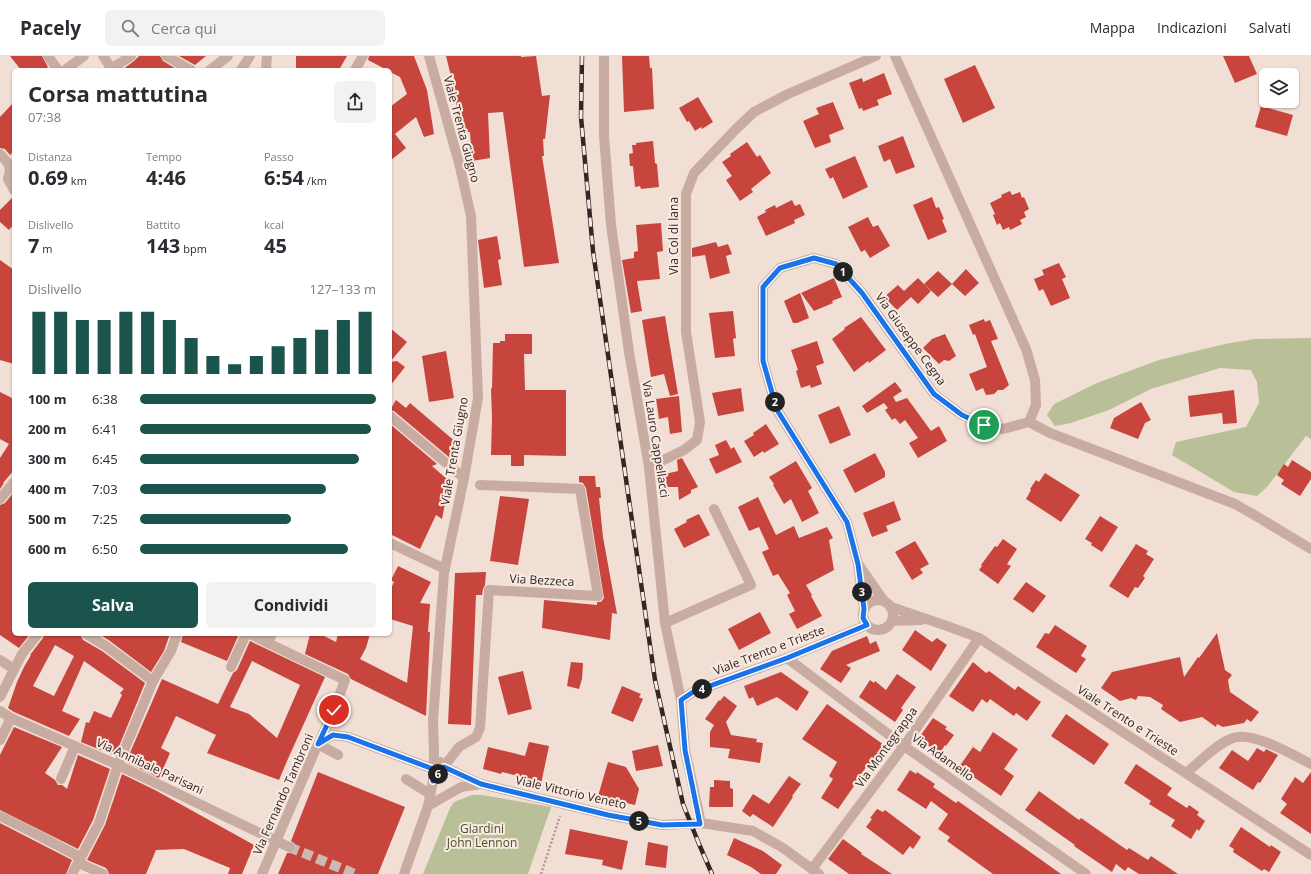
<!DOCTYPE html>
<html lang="it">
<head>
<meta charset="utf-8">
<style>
	body { margin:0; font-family:"Open Sans",sans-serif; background:#f2f2f3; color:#2b2b33; height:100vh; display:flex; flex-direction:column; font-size:15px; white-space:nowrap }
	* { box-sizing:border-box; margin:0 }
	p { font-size:13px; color:#7c7c81 }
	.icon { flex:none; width:22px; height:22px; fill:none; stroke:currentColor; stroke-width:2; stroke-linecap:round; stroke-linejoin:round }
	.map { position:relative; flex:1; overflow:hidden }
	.panel { position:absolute; left:12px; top:12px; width:380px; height:568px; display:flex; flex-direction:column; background:#fff; border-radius:6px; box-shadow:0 1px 3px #0004 }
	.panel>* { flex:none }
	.fabs { position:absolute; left:1259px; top:12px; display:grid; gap:8px }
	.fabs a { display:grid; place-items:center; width:40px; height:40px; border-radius:6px; background:#fff; box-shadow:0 1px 3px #0004; font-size:20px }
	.pin { position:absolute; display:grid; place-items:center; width:34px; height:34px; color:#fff; margin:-17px; border:2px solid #fff; border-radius:50%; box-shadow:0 1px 4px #0007 }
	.km { position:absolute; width:20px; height:20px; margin:-10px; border-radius:50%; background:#222; color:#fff; font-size:11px; line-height:20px; text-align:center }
	.round { display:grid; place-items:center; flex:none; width:42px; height:42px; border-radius:6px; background:#f2f2f3 }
	.head { display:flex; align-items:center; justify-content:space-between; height:68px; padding:0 16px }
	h1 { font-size:22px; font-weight:700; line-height:30px }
	.figures { display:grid; grid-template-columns:repeat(3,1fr); gap:6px; height:68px; padding:4px 16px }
	.figures div { display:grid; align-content:center }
	.figures b { font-size:20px; font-weight:700 }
	.figures small { font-size:11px; font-weight:400 }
	.figures p { font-size:11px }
	.chart { height:112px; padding:8px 16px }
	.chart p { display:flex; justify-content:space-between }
	.chart svg { width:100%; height:72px; margin-top:4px; stroke:#1a544d; stroke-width:6 }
	.primary-button { display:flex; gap:8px; margin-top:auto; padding:8px 16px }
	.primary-button a { flex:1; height:46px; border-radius:6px; background:#1a544d; color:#fff; font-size:16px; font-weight:700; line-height:46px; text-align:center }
	.primary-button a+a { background:#f2f2f3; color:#2b2b33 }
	ul { padding:0 16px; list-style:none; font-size:13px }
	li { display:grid; grid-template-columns:64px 48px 1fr; align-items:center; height:30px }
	li i { height:10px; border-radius:5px; background:#1a544d }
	header { display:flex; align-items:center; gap:24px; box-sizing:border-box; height:56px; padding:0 20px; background:#fff; border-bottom:1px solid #e1e1e2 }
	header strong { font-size:19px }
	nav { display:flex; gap:22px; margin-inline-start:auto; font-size:14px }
	.search { width:280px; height:36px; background:#f2f2f3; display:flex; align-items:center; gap:10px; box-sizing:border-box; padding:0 14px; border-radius:6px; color:#7c7c81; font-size:15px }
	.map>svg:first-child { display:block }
</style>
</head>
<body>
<header>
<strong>Pacely</strong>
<div class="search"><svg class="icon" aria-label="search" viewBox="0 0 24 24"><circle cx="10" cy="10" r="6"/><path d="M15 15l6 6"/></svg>Cerca qui</div>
<nav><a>Mappa</a><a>Indicazioni</a><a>Salvati</a></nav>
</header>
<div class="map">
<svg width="1311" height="818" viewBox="0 0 1311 818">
	<rect width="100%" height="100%" fill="#f1dfd5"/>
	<g fill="#b9bf96">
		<path d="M1311 282V383L1306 380 1267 431 1257 440 1234 436 1172 399 1176 386 1246 371 1259 347 1257 326 1251 314 1220 312 1151 333 1109 354 1071 367 1055 370 1047 359 1054 348 1097 327 1159 304 1225 288 1255 283Z"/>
		<path d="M472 739H482L551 751 528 818H423L450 752 454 746Z"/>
	</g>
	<g fill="#c7453d" fill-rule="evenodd">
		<path d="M10 0H42L48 11 44 14H21Z"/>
		<path d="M139 0H160L163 5 178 14H122L134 5Z"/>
		<path d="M179 0H206L195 9Z"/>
		<path d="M296 0H347L339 14H296Z"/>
		<path d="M369 0H414L427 34 434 78 424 81 416 61 395 78 406 92 390 105V51L407 38 400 21 390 16V14H387L368 4Z"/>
		<path d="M446 0H521V1L536 0 542 40 550 39 545 83H543L544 100H542L559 207 524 211 503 56 488 57 490 102 472 105 470 76H460L455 57H457L454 20H451Z"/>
		<path d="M622 0H649L650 12H652L654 53 624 56Z"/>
		<path d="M1223 0H1249L1257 18 1235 27Z"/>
		<path d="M975 9 995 52 963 67 944 23Z"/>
		<path d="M884 17 892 38 877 44 879 49 863 55 862 52 859 53 849 27 862 22 863 26Z"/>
		<path d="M698 41 713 66 702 73 701 71 695 75 689 65 687 66 679 52Z"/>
		<path d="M14 46V95L10 99 5 93 0 92V61Z"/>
		<path d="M833 46 844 73 829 79 831 86 815 92 803 65 819 58 816 52Z"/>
		<path d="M1261 50 1293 59 1287 80 1255 71Z"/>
		<path d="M903 80 915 111 896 118 890 103 884 106 878 90Z"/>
		<path d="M653 85 655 107 657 108 659 131 641 133 640 130 635 131 633 110H630L629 98 633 97 632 89H636V87Z"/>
		<path d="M747 86 757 101 760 99 771 117 751 133 753 136 740 145 726 124 732 120 722 106 731 100 730 98Z"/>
		<path d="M855 100 868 131 843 143 833 121 830 123 825 113Z"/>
		<path d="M1010 135 1012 139 1020 136 1022 142 1024 141 1029 153 1024 156 1026 161 1020 164 1022 168 1010 174 1009 171 1003 174 1000 167 997 169 993 159 995 158 990 147 1002 141 1001 139Z"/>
		<path d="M14 140V168L9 174 0 166V154Z"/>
		<path d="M932 141 936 152 939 151 944 163 942 164 947 176 928 184 913 149Z"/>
		<path d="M792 144 795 150 800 148 805 159 794 164 795 167 766 180 757 161 766 156 765 154 775 149 776 152Z"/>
		<path d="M868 161 873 171 878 169 890 190 870 202 865 194 861 196 848 171Z"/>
		<path d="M661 167 663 195 657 196 660 223 637 225 642 255 631 257 622 204 634 202V196L638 195 636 169Z"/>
		<path d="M497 180 501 203 498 204 502 229 484 232 478 184Z"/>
		<path d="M716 186 718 191 728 188 732 198 726 200 730 217 710 223 705 199 692 201V192Z"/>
		<path d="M0 204 14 214V308L0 304Z"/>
		<path d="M1059 207 1066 221 1062 223 1070 242 1051 250 1043 233 1039 235 1034 223 1044 219 1042 214Z"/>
		<path d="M966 213 979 227 965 240 952 228 938 241 924 228 938 215 952 228Z"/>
		<path d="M834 222 842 241 832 245 833 247 814 255 801 237Z"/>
		<path d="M918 222 931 235 918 248 911 241 897 254 884 241 898 229 904 235Z"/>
		<path d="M800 237 809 262 797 267H793L784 245Z"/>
		<path d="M733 255 736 282 733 283 735 300 715 302 709 257Z"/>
		<path d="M665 260 678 338 670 340 664 318 651 321 642 264Z"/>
		<path d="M861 261 886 294 869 307 868 305 854 316 832 283 845 273 844 272Z"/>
		<path d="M984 263 985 266 990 264 998 283 991 285 1009 329 1003 334H998L994 338 986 339 983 332 976 335 969 318 987 311 975 278 973 279 969 269Z"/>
		<path d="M390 272 407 286 390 306 397 305 405 311 390 330Z"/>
		<path d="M505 278H532V298H524L525 334H566V400L524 399V410H511V399H491L492 362 491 333 492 332 493 287H500V285H505Z"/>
		<path d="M945 278 956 300 949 305 944 304 939 308 923 292 932 283Z"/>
		<path d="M817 285 824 307 816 310 822 328 811 332 810 329 801 332 796 315 798 314 791 294Z"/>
		<path d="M446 295 454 342 429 346 422 300Z"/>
		<path d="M895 326 902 335 893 341 896 346 907 342 931 375 939 370 947 385 918 402 909 387 918 382 905 364 900 368 895 362 892 364 885 354 888 352 884 347 867 357 862 350Z"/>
		<path d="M741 332 744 355 718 360 712 337Z"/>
		<path d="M1234 334 1237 367 1223 368 1222 357 1190 361 1188 340Z"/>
		<path d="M0 336 14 343V414L3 427H4L0 433V402L9 388 0 383Z"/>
		<path d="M679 340 682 376 670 378 668 361 659 363 656 343Z"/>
		<path d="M396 344 406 352 410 347 457 387 455 399 450 402 394 355 390 354Z"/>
		<path d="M1141 346 1151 364 1145 367 1138 383 1110 372 1114 362Z"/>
		<path d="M839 350 851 379 830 388 818 359Z"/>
		<path d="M390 368 437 408 432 410 448 424 449 427 442 463 436 459 420 493 390 478Z"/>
		<path d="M766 368 779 388 764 397 763 395 754 401 744 385 754 379 753 377Z"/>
		<path d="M726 384 731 393 734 391 742 406 716 418 709 403 719 399 715 389Z"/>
		<path d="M875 397 885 416V421L855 437 843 414Z"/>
		<path d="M682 402 698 431 691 434V437L679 444 678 431H667L665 418 678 415 677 404Z"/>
		<path d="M1292 404 1311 416V423L1300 440 1281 428 1284 424 1277 419 1284 408 1288 411Z"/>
		<path d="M796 405 812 432 808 435 819 457 802 466 791 443 784 448 773 429 774 428 769 421Z"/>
		<path d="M1045 417 1080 439 1061 466 1026 443 1031 434 1030 433 1036 424 1039 426Z"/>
		<path d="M579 420H595L596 431H600L601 442H599L603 481 617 558 612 557 610 584 542 572 544 544 597 549V546H601L604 542 586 432 583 427 579 426Z"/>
		<path d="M14 436V578H30L19 592 0 579V449L5 447Z"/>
		<path d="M500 440 529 443 518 509 490 505Z"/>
		<path d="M758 441 776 479 794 470 799 482 827 471 833 482 829 484 834 514 806 529 812 539 811 540 822 560 797 573 789 558 795 555 787 539 790 537 778 518 773 520 762 496 769 493 759 471 749 475 738 451Z"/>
		<path d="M894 445 901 464 886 470 888 475 872 481 863 457Z"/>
		<path d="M699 458 710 479 684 492 674 473 687 466 686 464Z"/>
		<path d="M1100 460 1118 471 1102 496 1091 489 1092 487 1085 483Z"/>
		<path d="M1003 483 1017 493 1007 508 1011 510 998 528 979 514 982 510 981 509 995 490 997 491Z"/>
		<path d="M915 485 929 508 920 513 923 517 912 524 895 496Z"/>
		<path d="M1136 488 1148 495 1146 498 1154 503 1143 520 1145 522 1138 532 1135 531 1128 542 1109 530Z"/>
		<path d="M398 510 431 526 420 547 430 548 428 576H430L426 660 351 623 348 618 305 598 310 578H320L336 586 338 578H370L366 592 360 603 407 627 413 570 390 563V535L394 526 391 524Z"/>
		<path d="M486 516 485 529 483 533 482 539H476L471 669 448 668 455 517Z"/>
		<path d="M1026 526 1046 540 1033 557 1013 543Z"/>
		<path d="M760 556 771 577 739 594 728 573Z"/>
		<path d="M1055 569 1087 590 1081 600 1086 603 1076 617 1036 591 1045 577 1049 578Z"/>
		<path d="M915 574 932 586 937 582 947 589 931 615 902 594Z"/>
		<path d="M1217 577 1225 614 1232 619 1228 624 1230 636 1259 656 1251 666 1247 663 1244 667 1223 671 1217 668 1216 671 1202 661 1180 666 1161 653 1163 649 1150 641 1138 640 1136 644 1131 642 1120 645 1101 632 1112 616 1180 601 1184 621 1198 601 1199 602Z"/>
		<path d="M44 578H80L83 584 102 595 145 627 115 700 81 686 86 666 89 667 94 655 111 662 122 639 120 637 124 633 84 605 62 655 80 663 69 680 14 656 8 652 17 626 24 611 31 599H30L43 582ZM55 589 74 600 54 640 33 630Z"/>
		<path d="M99 578H170L164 595 151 616 110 585Z"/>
		<path d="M183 578H239L227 605 181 586Z"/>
		<path d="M867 580 870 588 876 585 880 595 846 609 851 612 841 627 820 613 832 595Z"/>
		<path d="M250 585 325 621 287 705 279 724 207 697 216 679 176 660 161 692 170 697 159 722 126 706 162 623 218 648 233 617 237 614ZM252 605 300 629 277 682 249 658 230 651Z"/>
		<path d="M571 606 583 607 582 623 579 633 567 630Z"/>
		<path d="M973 606 986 617 989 615 1015 634 1018 630 1041 646 1027 665 1016 657 1014 660 990 643 987 647 982 643 973 656 949 640Z"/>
		<path d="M523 615 532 653 508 659 498 621Z"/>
		<path d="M781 616 809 636 797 655 777 641 757 650 753 641 749 643 744 630Z"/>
		<path d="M897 618 916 631 901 652 903 654 895 666 859 641 870 624 874 627 875 625 886 634Z"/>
		<path d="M622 630 641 638 639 641 643 643 633 666 611 657Z"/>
		<path d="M724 640 737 650 726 666 731 679 757 683 756 686 763 687 760 707 728 702 730 693 710 691V676L714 669 705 663 719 644 720 645Z"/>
		<path d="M827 648 884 689 869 711 867 710 853 729 854 730 838 753 821 742 833 723 829 720 837 706 802 683Z"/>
		<path d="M1066 658 1109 688 1094 709 1051 680Z"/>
		<path d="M933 662 947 671 945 673 954 679 946 690 945 689 940 697 918 683Z"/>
		<path d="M14 671 62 691 45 717 55 724 58 729H62L67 733 78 699 110 713 93 764 78 793 0 754V699Z"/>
		<path d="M993 676 1018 693 1004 713 1014 720 1001 740 959 711 973 691 980 696Z"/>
		<path d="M529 686 549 690 541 728 529 725 530 723 502 716 501 718 483 713 488 691 525 700Z"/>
		<path d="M658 689 663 710 636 715 632 695Z"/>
		<path d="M1257 692 1264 696 1266 693 1278 699 1260 727 1258 726 1253 734 1219 712 1232 694 1248 705Z"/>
		<path d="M608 706 626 711 639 733 635 749 598 740Z"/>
		<path d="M1136 708 1172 732 1167 739 1187 752 1189 749 1199 756 1197 759 1205 765 1199 775 1197 773 1191 783 1171 770 1175 764 1149 748 1151 745 1124 727Z"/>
		<path d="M910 714 916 718 917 716 935 728 933 731 956 747 958 745 1061 818H993L947 785 950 781 938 773 948 758 931 745 926 753 897 734Z"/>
		<path d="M318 716 405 751 378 818H278L287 797H292L295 793V788L291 785Z"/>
		<path d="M1311 716V778L1280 757 1287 748 1281 743 1295 721 1303 727Z"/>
		<path d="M122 718 155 734 254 789 242 818H228L230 812 184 793 156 794 146 818H109L108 815 106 812 87 804 105 769Z"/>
		<path d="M789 720 801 728 792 740 793 741 773 771 753 758 750 761 742 755 753 738 769 748Z"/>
		<path d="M714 724 730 725V732L733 733V751H709L710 731H714Z"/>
		<path d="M1039 735 1079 764 1081 762 1127 794 1129 792 1148 804 1151 800 1178 818H1139L1128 811 1125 815 1116 808 1112 816 1074 790 1075 789 1025 754Z"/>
		<path d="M877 753 883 756 885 754 921 781 913 793 910 790 903 799 866 771 872 763 870 762Z"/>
		<path d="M0 767 72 804 66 818H0Z"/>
		<path d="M1241 771 1270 791 1271 789 1281 796 1269 816 1264 813 1262 815 1233 796 1234 793 1229 790Z"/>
		<path d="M570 773 628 785 622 814 602 809 603 804 565 798Z"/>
		<path d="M734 782 763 795 782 809 776 818H761L751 811 727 799Z"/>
		<path d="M843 783 862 797 861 798 892 818H849L828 803Z"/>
		<path d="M648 786 668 790 666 812 645 809Z"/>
	</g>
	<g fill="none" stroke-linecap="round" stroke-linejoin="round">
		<path stroke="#cbbab2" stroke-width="10" stroke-dasharray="10 5" stroke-linecap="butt" d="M289 791 355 818"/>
		<path stroke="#b4968c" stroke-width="2.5" stroke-dasharray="2 2" stroke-linecap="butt" d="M541 818 560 760"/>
		<g stroke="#c8aca2" stroke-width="10">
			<path d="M48 0 58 14"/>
			<path d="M103 0 111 12"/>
			<path d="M166 0 191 14"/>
			<path d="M604 0V80L611 169 629 296 649 411 665 567 681 644 685 694 701 767"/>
			<path d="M65 14 84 0"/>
			<path d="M109 14 131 0"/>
			<path d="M210 14 228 0"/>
			<path d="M241 14 250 0"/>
			<path d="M266 14 267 0"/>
			<path d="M355 14 363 0"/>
			<path d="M0 98 8 107 10 114 8 123 14 134"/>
			<path d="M390 360 464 422"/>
			<path d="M1029 366 1050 377 1235 448 1256 460 1311 493"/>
			<path d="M649 411 684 394 697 384 700 366 686 276V138L694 117 736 73 754 56 788 38 876 0"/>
			<path d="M0 443 14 426"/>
			<path d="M390 487 445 513"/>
			<path d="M859 509 884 545"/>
			<circle cx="878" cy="559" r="15"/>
			<path d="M891 551C920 561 950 570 979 582L1311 799"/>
			<path d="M864 553 858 508 847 466 777 354 763 305V231L780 212 814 202 836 208 862 237 934 338 962 359 984 369 1003 373 1029 366 1036 349 1035 324 1026 293 895 0"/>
			<path d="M892 565 921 564"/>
			<path d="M665 567 751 529 714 453"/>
			<path d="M86 578 106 590 153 625"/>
			<path d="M250 578 268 587"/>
			<path d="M787 602 904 690 1086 818"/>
			<path d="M0 604 14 613"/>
			<path d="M231 611 246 578"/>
			<path d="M0 641 22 598 38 578"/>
			<path d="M681 644 693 636 787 602 867 569"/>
			<path d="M0 655 11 662 118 709 289 791"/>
			<path d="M0 684 11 662"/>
			<path d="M338 699 318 688 333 679 348 681 433 713"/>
			<path d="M440 706 444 711 481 728 608 759 662 769 701 767 753 775 783 792 819 818"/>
			<path d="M1186 717C1201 705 1215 689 1233 682 1253 675 1293 699 1311 708"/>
			<path d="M61 723 75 690"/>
			<path d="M406 723 430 738"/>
			<path d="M433 725 459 691 476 681 480 672 489 534 598 540 580 433 480 429"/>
			<path d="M428 750 461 731 481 728"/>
			<path d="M0 760 30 775 76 799 83 809 103 818"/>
			<path d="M812 813 904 690 979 582"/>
			<path d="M72 818 99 767 118 709 153 625 171 595 177 578"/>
			<path d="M262 818 314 697 334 654 345 624 268 587 272 578"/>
			<path d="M404 818 428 750 433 725 434 698 433 664 444 517 464 422 478 342 471 160 460 111 429 0"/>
		</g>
		<defs>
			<path id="rail" d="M582 0 581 61 593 195 655 624 683 748 699 788 712 818"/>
		</defs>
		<use href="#rail" stroke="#332624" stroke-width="4.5"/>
		<use href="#rail" stroke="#f9eae1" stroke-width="3" stroke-dasharray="9" stroke-linecap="butt"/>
	</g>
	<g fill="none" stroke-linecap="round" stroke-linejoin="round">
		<defs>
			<path id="route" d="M334 654 318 688 333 679 348 681 433 713V725L444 711 481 728 608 759 662 769 700 768 685 694 681 644 693 636 787 602 867 569 863 562 864 553 858 508 847 466 777 354 763 305V231L780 212 814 202 836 208 862 237 934 338 962 359 984 369"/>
		</defs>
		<use href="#route" stroke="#fff" stroke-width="8"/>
		<use href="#route" stroke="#1a73e8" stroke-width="5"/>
	</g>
	<g text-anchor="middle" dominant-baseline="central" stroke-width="4" stroke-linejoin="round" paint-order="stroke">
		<g font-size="12" fill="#332624" stroke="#f9eae1">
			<text transform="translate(462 73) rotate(75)">Viale Trenta Giugno</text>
			<text transform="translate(673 180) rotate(-90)">Via Col di lana</text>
			<text transform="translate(911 283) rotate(54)">Via Giuseppe Cegna</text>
			<text transform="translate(656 383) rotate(81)">Via Lauro Cappellacci</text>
			<text transform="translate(454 395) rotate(-80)">Viale Trenta Giugno</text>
			<text transform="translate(542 524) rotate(3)">Via Bezzeca</text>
			<text transform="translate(769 594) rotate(-21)">Viale Trento e Trieste</text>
			<text transform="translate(1128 664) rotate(33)">Viale Trento e Trieste</text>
			<text transform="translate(886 691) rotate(-54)">Via Montegrappa</text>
			<text transform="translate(943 701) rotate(35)">Via Adamello</text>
			<text transform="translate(150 710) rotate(25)">Via Annibale Parisani</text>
			<text transform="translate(571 736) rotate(13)">Viale Vittorio Veneto</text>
			<text transform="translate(283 738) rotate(-66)">Via Fernando Tambroni</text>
		</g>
		<g font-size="12" fill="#495128" stroke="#f9eae1">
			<text x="482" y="772">Giardini<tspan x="482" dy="14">John Lennon</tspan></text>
		</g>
	</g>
</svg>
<div class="fabs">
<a><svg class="icon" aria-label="layers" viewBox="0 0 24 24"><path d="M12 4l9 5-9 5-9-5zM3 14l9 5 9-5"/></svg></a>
</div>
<div class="pin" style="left:984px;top:369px;background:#1e9e55"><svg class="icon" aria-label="arrive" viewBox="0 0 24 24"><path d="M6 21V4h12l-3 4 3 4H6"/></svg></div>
<div class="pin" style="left:334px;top:654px;background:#d93025"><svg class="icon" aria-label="check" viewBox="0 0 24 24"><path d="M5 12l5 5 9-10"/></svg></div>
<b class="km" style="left:843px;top:216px">1</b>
<b class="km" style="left:775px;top:346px">2</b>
<b class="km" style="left:862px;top:536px">3</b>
<b class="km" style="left:702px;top:633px">4</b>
<b class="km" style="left:639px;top:765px">5</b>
<b class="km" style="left:438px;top:718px">6</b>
<section class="panel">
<div class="head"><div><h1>Corsa mattutina</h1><p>07:38</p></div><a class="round"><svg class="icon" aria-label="share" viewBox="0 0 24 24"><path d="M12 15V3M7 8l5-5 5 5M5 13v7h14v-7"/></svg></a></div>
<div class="figures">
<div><p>Distanza</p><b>0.69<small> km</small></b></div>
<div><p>Tempo</p><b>4:46</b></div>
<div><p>Passo</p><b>6:54<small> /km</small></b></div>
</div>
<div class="figures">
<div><p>Dislivello</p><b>7<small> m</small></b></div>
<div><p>Battito</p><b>143<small> bpm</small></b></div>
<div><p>kcal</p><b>45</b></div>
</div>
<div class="chart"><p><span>Dislivello</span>127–133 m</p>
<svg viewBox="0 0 160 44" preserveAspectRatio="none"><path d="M5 44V6M15 44V6M25 44V11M35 44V11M45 44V6M55 44V6M65 44V11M75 44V22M85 44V33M95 44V38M105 44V33M115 44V27M125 44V22M135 44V17M145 44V11M155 44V6"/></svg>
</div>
<ul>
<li><b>100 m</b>6:38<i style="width:100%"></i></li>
<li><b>200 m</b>6:41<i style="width:98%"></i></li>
<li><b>300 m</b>6:45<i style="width:93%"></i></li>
<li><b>400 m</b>7:03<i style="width:79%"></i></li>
<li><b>500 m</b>7:25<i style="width:64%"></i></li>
<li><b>600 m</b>6:50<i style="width:88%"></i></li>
</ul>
<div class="primary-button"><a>Salva</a><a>Condividi</a></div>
</section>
</div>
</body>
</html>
